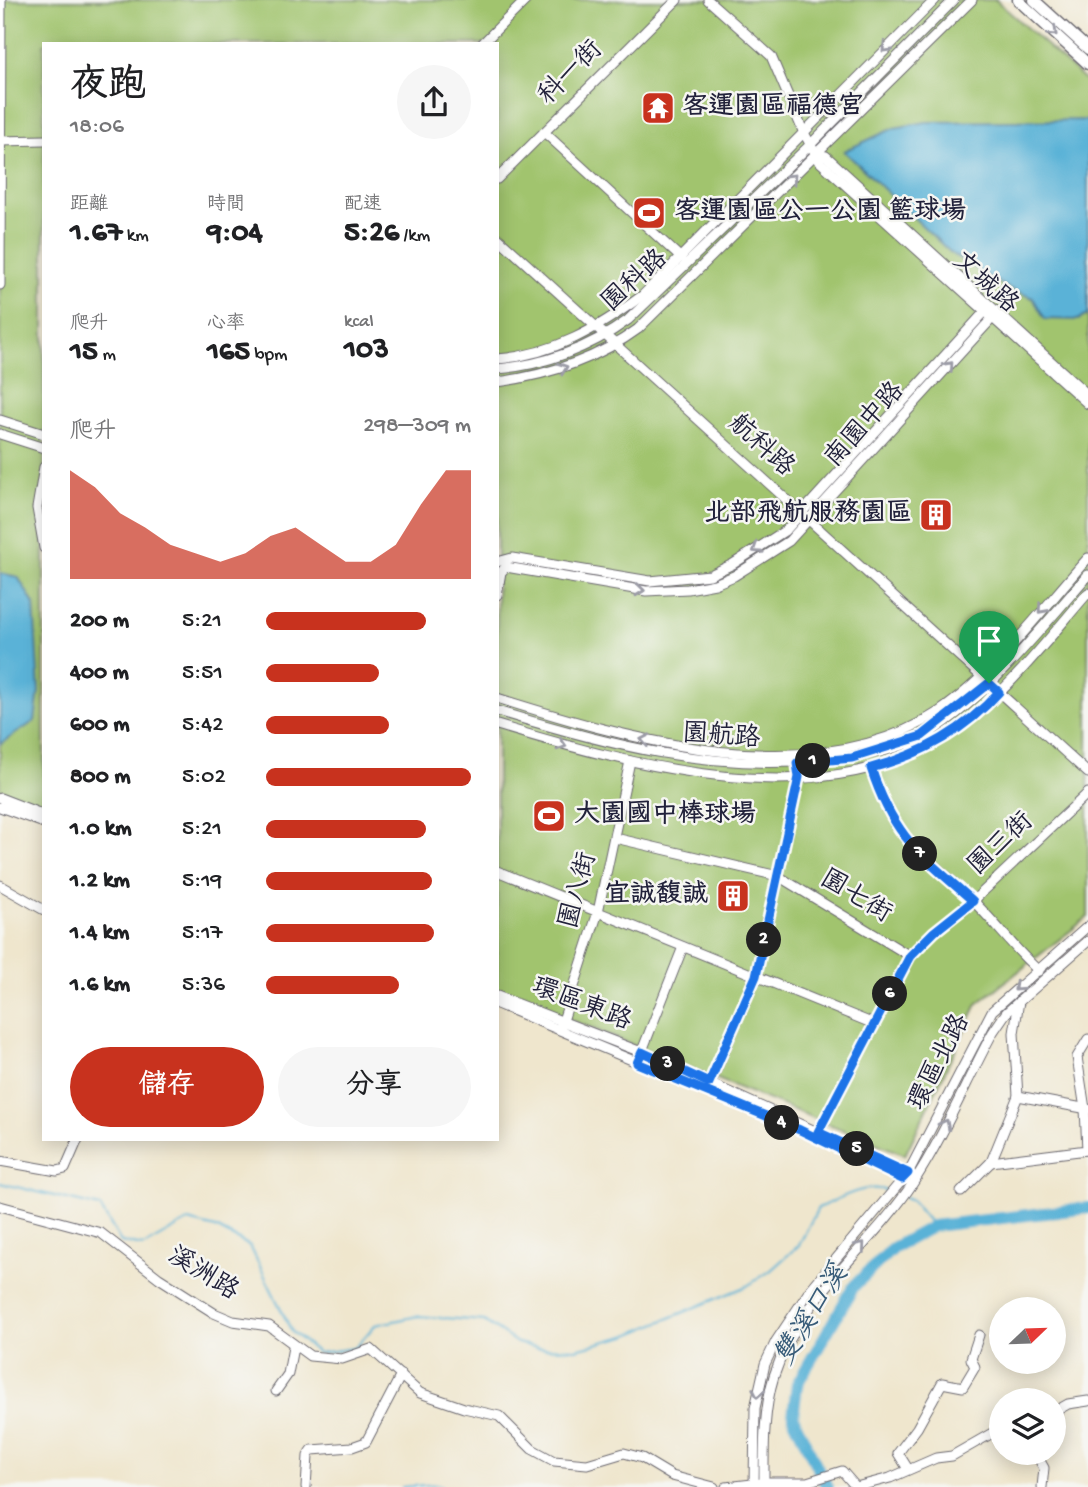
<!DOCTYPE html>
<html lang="zh-TW">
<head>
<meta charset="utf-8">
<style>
	body { margin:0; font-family:"Gochi Hand","LXGW WenKai TC",sans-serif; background:#f6f6f6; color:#202124; height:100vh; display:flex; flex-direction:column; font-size:26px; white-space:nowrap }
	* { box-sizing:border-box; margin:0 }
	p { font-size:23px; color:#757577 }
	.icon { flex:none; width:38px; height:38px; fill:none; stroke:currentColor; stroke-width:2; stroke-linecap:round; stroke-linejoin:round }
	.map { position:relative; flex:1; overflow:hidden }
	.details { position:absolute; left:42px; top:42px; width:457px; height:1099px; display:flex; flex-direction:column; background:#fff; border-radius:0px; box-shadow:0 4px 18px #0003 }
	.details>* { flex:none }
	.needle { width:46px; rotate:67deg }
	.controls { position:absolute; left:989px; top:1297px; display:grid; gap:14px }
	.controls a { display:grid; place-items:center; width:77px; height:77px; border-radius:50%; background:#fff; box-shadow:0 4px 18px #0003; font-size:35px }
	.pin { position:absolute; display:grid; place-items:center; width:60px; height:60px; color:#fff; margin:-72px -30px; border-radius:50% 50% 50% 0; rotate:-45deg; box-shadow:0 0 7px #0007 }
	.pin .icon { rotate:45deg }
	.km { position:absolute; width:35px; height:35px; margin:-18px; border-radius:50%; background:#222; color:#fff; font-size:19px; line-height:35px; text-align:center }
	.round { display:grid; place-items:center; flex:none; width:74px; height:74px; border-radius:37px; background:#f6f6f6 }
	.overview { display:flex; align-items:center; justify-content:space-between; height:119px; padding:0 28px }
	h1 { font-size:38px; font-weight:700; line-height:52px }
	.metrics { display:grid; grid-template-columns:repeat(3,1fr); gap:10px; height:119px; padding:7px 28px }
	.metrics div { display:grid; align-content:center }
	.metrics b { font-size:30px; font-weight:700 }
	.metrics small { font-size:19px; font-weight:400 }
	.metrics p { font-size:19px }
	.chart { height:196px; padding:14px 28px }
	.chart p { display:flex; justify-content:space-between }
	.chart svg { width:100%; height:126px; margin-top:7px; fill:#c8321e; opacity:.7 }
	.button { display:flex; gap:14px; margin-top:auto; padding:14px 28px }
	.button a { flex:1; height:80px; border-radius:42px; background:#c8321e; color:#fff; font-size:28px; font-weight:700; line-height:80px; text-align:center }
	.button a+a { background:#f6f6f6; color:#202124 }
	ul { padding:0 28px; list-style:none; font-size:23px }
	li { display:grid; grid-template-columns:112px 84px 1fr; align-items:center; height:52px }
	li i { height:18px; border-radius:9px; background:#c8321e }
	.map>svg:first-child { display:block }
</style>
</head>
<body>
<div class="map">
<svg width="1088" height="1487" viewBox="0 0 1088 1487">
	<rect width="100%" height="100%" fill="#f6f6f2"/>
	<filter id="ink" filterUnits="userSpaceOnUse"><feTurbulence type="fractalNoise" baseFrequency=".0143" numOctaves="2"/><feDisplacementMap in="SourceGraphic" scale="14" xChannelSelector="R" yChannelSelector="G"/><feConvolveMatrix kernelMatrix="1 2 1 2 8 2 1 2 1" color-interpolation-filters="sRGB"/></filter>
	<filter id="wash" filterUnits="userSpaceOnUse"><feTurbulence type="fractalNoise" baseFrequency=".00686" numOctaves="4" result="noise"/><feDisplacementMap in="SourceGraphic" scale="28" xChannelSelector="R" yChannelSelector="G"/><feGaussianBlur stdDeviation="1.57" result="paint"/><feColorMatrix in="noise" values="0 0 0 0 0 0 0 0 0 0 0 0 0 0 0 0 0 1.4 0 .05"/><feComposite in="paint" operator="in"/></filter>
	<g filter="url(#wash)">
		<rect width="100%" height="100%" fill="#efe6cd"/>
		<path fill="#a1c46e" stroke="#627354" stroke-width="2" d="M0 0H996L1088 83V917L977 1004 905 1155 497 990V44H44V806L0 791Z"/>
		<g fill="#5ab2d7" stroke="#3e6a89" stroke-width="2">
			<path d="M1088 120V315L1078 320 1045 319 1033 298 1008 288 952 254 844 151 894 128 926 122Z"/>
			<path d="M0 573 18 577 34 604 39 691 35 721 0 744Z"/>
		</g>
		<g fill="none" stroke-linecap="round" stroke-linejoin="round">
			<g stroke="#5ab2d7" stroke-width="2">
				<path d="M0 1183 100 1207 121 1242 144 1246 188 1221 216 1228 250 1246 292 1332 318 1353 355 1348 375 1325 418 1316 484 1321 517 1343 539 1348 576 1349 626 1336 747 1286 770 1271 799 1245 818 1208C837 1200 865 1182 887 1191"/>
				<path d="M905 1198 912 1201 933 1226"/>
				<path d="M402 1487 438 1484 443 1487"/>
			</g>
			<path stroke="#5ab2d7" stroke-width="12" d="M827 1487 793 1417 797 1384 854 1286 893 1248 933 1226 1088 1208"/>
		</g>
	</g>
	<g filter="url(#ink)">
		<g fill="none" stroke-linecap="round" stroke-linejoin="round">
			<defs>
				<g id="minor">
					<path d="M708 0 771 56 803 131 820 162 1088 404"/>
					<path d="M482 44 526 0"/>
					<path d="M544 132 681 258"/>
					<path d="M0 141 44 140"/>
					<path d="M816 154 826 156 1088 395"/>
					<path d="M497 179 677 0"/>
					<path d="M497 237 1088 773"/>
					<path d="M0 285 1 0"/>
					<path d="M497 359C553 355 599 328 643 295L935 0"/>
					<path d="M497 369C544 365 590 348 628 320L810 145 954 0"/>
					<path d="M497 382C549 375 596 360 638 329L972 0"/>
					<path d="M0 420 44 434"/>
					<path d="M0 434 44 448"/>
					<path d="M44 467 37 508 44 548"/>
					<path d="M497 562 512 558 650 581 710 575 733 564 786 530 990 306"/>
					<path d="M497 595 501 572 506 567 646 591 688 589 715 584 734 576 789 541 997 313"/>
					<path d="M497 698C628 739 814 795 940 711 993 675 1044 607 1088 558"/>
					<path d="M497 711C609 745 706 771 824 760 856 757 892 752 921 737 978 708 1045 624 1088 575"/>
					<path d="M497 725C633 766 827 820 955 730 1007 694 1047 640 1088 593"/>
					<path d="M871 768C895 843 921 850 973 901 996 923 1015 950 1039 971"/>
					<path d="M0 798 44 815"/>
					<path d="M0 807 44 823"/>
					<path d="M615 838 778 876 910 956"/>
					<path d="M497 871 874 1024"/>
					<path d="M0 885 44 910"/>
					<path d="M497 996 641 1052 912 1175"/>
					<path d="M497 1004 800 1130 905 1180"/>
					<path d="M561 1027 598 912 630 761"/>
					<path d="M640 1056 683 947"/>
					<path d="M709 1086 756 976 799 777 797 763"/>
					<path d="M1018 1096 1088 1109"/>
					<path d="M817 1135 910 956 934 932 973 901 1088 793"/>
					<path d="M0 1161 57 1171 65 1169 78 1139"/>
					<path d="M991 1162 1087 1150 1085 1109 1077 1057 1088 1039"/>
					<path d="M961 1192 991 1162 1018 1096 1014 1033 1019 1001"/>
					<path d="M0 1206 101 1233 159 1278 214 1313 233 1321 269 1326 310 1356 342 1359 371 1349 420 1393 464 1408 499 1416 532 1449 554 1461 587 1464 624 1453 642 1458 672 1476 714 1487"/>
					<path d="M276 1391 288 1374 293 1347"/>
					<path d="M1054 1412 1068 1404 1088 1401"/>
					<path d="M1035 1452 1044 1468 1042 1487"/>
					<path d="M908 1469 898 1453 917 1428 942 1383 963 1387 975 1367 971 1359 979 1335"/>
					<path d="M306 1487 308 1456 312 1450 352 1447 366 1442 401 1375"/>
					<path d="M726 1487 770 1482H807L842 1471 856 1487"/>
					<path d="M754 1487 755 1408 765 1364 776 1341 810 1290 908 1173 992 1011 1088 926"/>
					<path d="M764 1487C764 1451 763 1411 774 1376 799 1298 870 1248 913 1183 944 1136 966 1082 993 1032L1006 1013 1088 941"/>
					<path d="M856 1487 890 1478 936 1458 952 1456 1001 1428"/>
				</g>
				<g id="major">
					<path d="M1018 0 1088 64"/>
					<path d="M1034 0 1088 49"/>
				</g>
			</defs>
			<use href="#minor" stroke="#6a676e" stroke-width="11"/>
			<use href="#major" stroke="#6a676e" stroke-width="13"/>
			<use href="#minor" stroke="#fff" stroke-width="9"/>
			<use href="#major" stroke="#fff" stroke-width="10"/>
		</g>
		<defs><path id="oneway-chevron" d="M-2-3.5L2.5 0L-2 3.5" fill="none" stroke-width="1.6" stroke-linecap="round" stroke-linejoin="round" transform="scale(1.75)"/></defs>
		<g stroke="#9c9ca7">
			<use href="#oneway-chevron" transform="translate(1053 32) rotate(43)"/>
			<use href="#oneway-chevron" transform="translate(886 48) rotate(135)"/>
			<use href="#oneway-chevron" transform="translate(792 178) rotate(-45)"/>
			<use href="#oneway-chevron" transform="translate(949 366) rotate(-48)"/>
			<use href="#oneway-chevron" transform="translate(563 368) rotate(-20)"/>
			<use href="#oneway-chevron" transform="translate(757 549) rotate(147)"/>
			<use href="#oneway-chevron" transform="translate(640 590) rotate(6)"/>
			<use href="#oneway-chevron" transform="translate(1042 609) rotate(132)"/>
			<use href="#oneway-chevron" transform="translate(645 740) rotate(-169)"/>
			<use href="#oneway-chevron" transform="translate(562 745) rotate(17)"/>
			<use href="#oneway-chevron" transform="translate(1018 987) rotate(137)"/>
			<use href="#oneway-chevron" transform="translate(945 1124) rotate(-63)"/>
			<use href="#oneway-chevron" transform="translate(861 1246) rotate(-49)"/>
			<use href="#oneway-chevron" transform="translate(758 1393) rotate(101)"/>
		</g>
	</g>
	<g fill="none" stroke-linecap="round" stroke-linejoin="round" filter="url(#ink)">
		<defs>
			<path id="route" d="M989 683 999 692C965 730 920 755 871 768 894 838 920 854 973 901L934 932 910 956 818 1132 908 1173 902 1179 800 1130 637 1063 642 1052 709 1083 756 976 799 777 797 763 852 758 922 736Z"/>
		</defs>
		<use href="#route" stroke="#fff" stroke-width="14"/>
		<use href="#route" stroke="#1a73e8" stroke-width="9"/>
	</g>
	<defs>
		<symbol id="temple-square" viewBox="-11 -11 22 22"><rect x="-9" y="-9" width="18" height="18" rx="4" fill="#c8321e" stroke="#f6f6f2"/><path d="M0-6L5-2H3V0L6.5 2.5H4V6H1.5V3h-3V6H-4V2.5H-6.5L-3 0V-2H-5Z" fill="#fff"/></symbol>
		<symbol id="stadium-square" viewBox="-11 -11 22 22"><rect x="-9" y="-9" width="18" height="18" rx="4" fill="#c8321e" stroke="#f6f6f2"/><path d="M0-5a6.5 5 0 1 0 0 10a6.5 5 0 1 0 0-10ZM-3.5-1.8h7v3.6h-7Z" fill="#fff"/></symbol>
		<symbol id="building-square" viewBox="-11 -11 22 22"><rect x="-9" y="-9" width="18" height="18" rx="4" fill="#c8321e" stroke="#f6f6f2"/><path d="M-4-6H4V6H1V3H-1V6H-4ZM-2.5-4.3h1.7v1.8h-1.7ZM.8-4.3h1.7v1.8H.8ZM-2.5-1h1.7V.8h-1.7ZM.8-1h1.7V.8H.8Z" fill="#fff"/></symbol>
	</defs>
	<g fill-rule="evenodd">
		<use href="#temple-square" x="639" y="89" width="38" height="38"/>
		<use href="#stadium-square" x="630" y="194" width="38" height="38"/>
		<use href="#building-square" x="917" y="496" width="38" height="38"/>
		<use href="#stadium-square" x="530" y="797" width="38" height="38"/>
		<use href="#building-square" x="714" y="877" width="38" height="38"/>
	</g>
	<g text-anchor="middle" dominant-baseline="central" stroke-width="5" stroke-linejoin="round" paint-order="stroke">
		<g font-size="26" fill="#22223b" stroke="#f6f6f2">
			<text transform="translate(572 74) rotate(-45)">科一街</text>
			<text transform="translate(636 282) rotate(-42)">園科路</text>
			<text transform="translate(984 284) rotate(42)">文城路</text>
			<text transform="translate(866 426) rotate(-48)">南園中路</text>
			<text transform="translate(760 447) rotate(42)">航科路</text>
			<text transform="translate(721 738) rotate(4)">園航路</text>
			<text transform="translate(1002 845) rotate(-43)">園三街</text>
			<text transform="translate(580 891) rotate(-75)">園八街</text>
			<text transform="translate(855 898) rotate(31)">園七街</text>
			<text transform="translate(581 1006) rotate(21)">環區東路</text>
			<text transform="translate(941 1063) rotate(-63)">環區北路</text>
			<text transform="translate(202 1275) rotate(32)">溪洲路</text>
		</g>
		<g font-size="26" font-weight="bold" fill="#22223b" stroke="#f6f6f2" text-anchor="start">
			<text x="682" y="108">客運園區福德宮</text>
			<text x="674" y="213">客運園區公一公園 籃球場</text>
			<text x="912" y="515" text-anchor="end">北部飛航服務園區</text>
			<text x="574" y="816">大園國中棒球場</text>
			<text x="708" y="896" text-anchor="end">宜誠馥誠</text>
		</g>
		<g font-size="28" font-style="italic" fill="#385c79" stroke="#f6f6f2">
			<text transform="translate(813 1316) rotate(-58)">雙溪口溪</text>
		</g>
	</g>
</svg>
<div class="controls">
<a><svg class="needle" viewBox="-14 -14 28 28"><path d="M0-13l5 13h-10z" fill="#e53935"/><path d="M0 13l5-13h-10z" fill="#757577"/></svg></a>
<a><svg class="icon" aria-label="layers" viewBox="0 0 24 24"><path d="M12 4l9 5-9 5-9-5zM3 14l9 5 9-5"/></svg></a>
</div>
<div class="pin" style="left:989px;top:683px;background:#1e9e55"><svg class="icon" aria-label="arrive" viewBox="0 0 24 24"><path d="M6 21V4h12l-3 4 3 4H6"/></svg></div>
<b class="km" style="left:813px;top:761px">1</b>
<b class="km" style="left:764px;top:940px">2</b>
<b class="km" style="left:668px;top:1064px">3</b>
<b class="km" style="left:782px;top:1123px">4</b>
<b class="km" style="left:857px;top:1149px">5</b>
<b class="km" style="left:890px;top:994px">6</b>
<b class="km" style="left:920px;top:854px">7</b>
<section class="details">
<div class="overview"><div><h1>夜跑</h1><p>18:06</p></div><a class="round"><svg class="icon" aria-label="share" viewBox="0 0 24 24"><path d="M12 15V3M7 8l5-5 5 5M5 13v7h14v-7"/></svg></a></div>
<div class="metrics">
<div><p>距離</p><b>1.67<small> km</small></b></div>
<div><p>時間</p><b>9:04</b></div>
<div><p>配速</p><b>5:26<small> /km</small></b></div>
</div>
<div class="metrics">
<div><p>爬升</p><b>15<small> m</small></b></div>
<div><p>心率</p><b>165<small> bpm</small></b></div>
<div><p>kcal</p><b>103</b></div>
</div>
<div class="chart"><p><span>爬升</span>298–309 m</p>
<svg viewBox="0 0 160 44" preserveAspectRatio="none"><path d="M0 44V6L10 12L20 21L30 26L40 32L50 35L60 38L70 35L80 29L90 26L100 32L110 38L120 38L130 32L140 18L150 6L160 6V44z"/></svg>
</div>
<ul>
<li><b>200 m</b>5:21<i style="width:78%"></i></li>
<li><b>400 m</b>5:51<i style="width:55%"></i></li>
<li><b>600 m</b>5:42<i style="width:60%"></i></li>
<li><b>800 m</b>5:02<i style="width:100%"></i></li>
<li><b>1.0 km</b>5:21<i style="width:78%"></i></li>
<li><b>1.2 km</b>5:19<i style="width:81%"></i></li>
<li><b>1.4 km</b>5:17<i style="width:82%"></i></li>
<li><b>1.6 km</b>5:36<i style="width:65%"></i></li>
</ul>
<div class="button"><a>儲存</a><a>分享</a></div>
</section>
</div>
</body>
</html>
